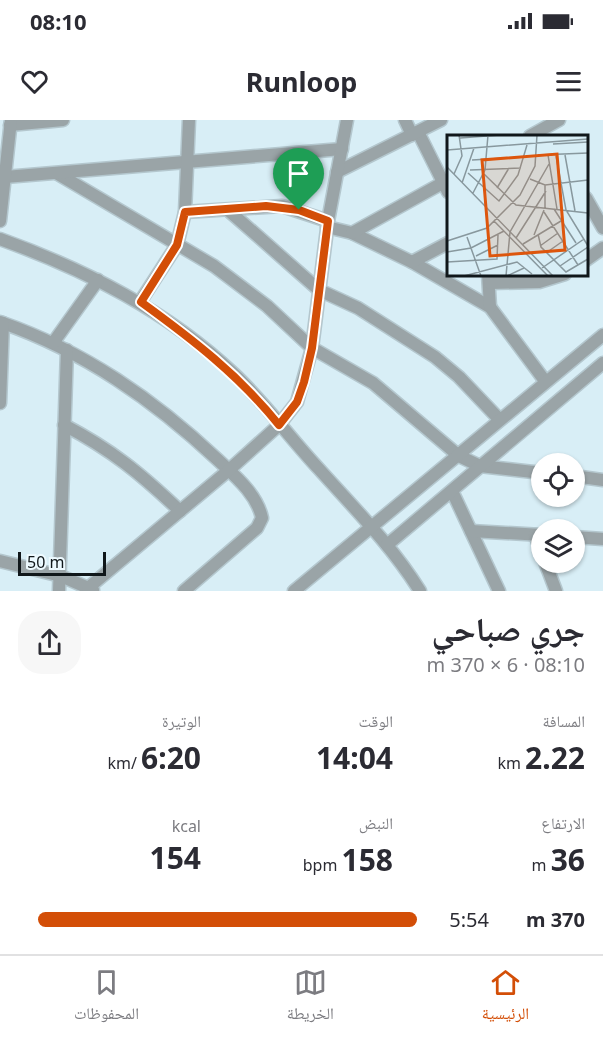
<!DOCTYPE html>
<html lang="ar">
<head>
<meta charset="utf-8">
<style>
	body { margin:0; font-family:"Noto Sans","Noto Naskh Arabic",sans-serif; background:#f7f7f7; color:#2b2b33; direction:rtl; height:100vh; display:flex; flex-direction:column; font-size:22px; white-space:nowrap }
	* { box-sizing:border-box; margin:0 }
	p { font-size:20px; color:#7c7c81 }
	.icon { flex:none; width:33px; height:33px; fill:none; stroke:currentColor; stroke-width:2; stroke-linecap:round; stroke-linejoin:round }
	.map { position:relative; height:471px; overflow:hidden; direction:ltr }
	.details { display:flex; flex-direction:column; background:#fff; flex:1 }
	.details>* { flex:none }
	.controls { position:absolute; left:531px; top:333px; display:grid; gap:12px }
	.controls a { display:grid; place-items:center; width:54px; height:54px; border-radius:50%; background:#fff; box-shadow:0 2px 4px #0004; font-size:30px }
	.scale { position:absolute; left:18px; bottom:15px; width:88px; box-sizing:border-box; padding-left:6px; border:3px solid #10171a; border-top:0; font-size:16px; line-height:21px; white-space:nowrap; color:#10171a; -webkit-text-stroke:4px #edfaff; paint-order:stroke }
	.pin { position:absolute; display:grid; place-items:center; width:51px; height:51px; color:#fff; margin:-62px -26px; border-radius:50% 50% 50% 0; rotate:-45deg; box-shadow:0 0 6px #0007 }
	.pin .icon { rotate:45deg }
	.round { display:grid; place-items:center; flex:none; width:63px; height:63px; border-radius:24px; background:#f7f7f7 }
	.headline { display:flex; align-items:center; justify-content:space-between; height:102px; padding:0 18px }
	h1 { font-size:33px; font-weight:700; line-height:45px }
	.metrics { display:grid; grid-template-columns:repeat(3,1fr); gap:9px; height:102px; padding:6px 18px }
	.metrics div { display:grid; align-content:center }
	.metrics b { font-size:30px; font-weight:700 }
	.metrics small { font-size:16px; font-weight:400 }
	.metrics p { font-size:16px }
	ul { padding:0 18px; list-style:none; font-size:20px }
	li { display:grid; grid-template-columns:96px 72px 1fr; align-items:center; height:45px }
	li i { height:15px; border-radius:8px; background:#d34e07 }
	.status { display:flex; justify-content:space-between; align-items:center; height:42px; padding:0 30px; background:#fff; direction:ltr }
	.status svg { height:16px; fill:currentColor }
	header { display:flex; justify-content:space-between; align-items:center; height:78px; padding:0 18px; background:#fff; font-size:27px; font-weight:700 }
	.menu { display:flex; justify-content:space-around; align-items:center; height:84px; border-top:2px solid #e1e1e2; background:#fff; font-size:16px; color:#7c7c81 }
	.menu a { display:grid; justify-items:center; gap:3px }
	.menu .current { color:#d34e07 }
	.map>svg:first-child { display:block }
</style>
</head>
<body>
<div class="status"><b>08:10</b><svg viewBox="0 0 49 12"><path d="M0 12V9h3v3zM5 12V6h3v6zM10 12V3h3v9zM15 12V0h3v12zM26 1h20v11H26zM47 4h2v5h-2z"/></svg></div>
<header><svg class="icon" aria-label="menu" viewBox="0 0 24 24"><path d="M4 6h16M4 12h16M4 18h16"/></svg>Runloop<svg class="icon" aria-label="heart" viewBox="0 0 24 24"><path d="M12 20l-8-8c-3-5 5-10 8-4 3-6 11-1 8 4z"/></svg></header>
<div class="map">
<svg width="603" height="471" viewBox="0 0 603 471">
	<rect width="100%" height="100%" fill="#d8eef6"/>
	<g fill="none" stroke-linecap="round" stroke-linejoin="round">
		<defs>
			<g id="street">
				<path d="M405 0 412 15"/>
				<path d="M10 5 63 0"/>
				<path d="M418 12 448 72"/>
				<path d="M530 16 559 0"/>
				<path d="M337 52 441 0"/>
				<path d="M58 54 214 146 267 186 312 228 373 263 459 336 480 346 542 353"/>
				<path d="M5 57 342 29"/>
				<path d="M586 78 603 108"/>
				<path d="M228 90 319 170 358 188 435 237 459 257 499 299"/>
				<path d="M185 92 282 86 328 101"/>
				<path d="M0 101 11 0"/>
				<path d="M327 107 352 113 412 142 490 187 545 261"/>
				<path d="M352 113 448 60"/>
				<path d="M0 119C86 150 167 191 234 254 265 283 290 318 319 349 354 388 392 426 420 471"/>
				<path d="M586 140 603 128"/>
				<path d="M412 142 448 123"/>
				<path d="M488 154 490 187"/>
				<path d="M490 163 539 162 565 154"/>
				<path d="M140 182 177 125 185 92 189 0"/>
				<path d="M0 202C84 231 154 280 218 340 235 356 257 374 262 398L257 408 184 471"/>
				<path d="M53 223 98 160"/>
				<path d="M0 283 3 203"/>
				<path d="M64 305C112 330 141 354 180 391"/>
				<path d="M574 356 603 360"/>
				<path d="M452 371 499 471"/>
				<path d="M471 411 542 415"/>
				<path d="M535 415 542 433"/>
				<path d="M574 417 603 419"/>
				<path d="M387 425 603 243"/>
				<path d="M0 441 61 456 93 470"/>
				<path d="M545 442 556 471"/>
				<path d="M88 468 229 350 279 305 297 282 312 228 328 101 347 0"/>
				<path d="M59 471 67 230"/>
				<path d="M294 471 603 215"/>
			</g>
		</defs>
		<use href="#street" stroke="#b4c7ce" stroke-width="15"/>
		<use href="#street" stroke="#9aa4a7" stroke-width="12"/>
	</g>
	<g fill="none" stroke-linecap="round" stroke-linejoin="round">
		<defs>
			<path id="route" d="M266 86 299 90 328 101 312 228 304 262 297 282 279 305C239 255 192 219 141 182L177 125 185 92Z"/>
		</defs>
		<use href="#route" stroke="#fff" stroke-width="12"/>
		<use href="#route" stroke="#d34e07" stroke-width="8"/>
	</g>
	<g transform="translate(447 15)">
		<rect width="141" height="141" fill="#d8eef6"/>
		<path fill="none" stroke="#88989e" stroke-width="1.5" d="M13 3 53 0M106 9 141 7M0 15 141 4M91 20 141 18M101 20 110 74M118 20 128 76M109 21 119 75 141 111M25 25 78 22M0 32 106 141M23 35 74 33M21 38 52 66 71 40 80 10M7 39 15 21 12 0M37 39 69 70 141 78M83 44 98 50 141 45M15 48 27 13M98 50V73M50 53 62 33M26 58 38 35 41 0M107 74 129 108M97 77 131 130M47 86 101 141M91 99 94 112 119 137 141 124M87 100 97 75M20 102 34 141M69 103 99 56M0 106 40 93 73 60 88 31 90 0M76 109 114 86M93 111 111 98M0 117 24 113 57 96M99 118 116 106M29 121 51 110M0 127 50 124 51 100M113 131 141 112M95 133 137 104M17 141 70 127 85 139M59 141 63 97 102 29M60 141 77 133"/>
		<path fill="#dd560d" fill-opacity="0.15" stroke="#dd560d" stroke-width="3" d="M110 19 118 115 43 121 35 25Z"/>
		<rect width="141" height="141" fill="none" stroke="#10171a" stroke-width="3"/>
	</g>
</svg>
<div class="controls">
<a><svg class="icon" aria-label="locate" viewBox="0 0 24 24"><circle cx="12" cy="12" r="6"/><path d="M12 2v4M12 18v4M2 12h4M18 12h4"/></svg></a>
<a><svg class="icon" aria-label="layers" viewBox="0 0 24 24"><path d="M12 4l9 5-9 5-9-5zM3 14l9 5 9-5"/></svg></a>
</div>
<div class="scale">50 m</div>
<div class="pin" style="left:299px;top:90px;background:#1e9e55"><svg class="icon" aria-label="arrive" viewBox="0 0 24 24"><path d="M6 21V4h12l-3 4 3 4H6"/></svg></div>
</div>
<section class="details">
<div class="headline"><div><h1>جري صباحي</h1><p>08:10 · 6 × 370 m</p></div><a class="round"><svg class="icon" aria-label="share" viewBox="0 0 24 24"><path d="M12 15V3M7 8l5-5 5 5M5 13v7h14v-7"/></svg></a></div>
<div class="metrics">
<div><p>المسافة</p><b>2.22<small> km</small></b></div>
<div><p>الوقت</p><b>14:04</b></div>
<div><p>الوتيرة</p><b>6:20<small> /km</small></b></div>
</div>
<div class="metrics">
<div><p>الارتفاع</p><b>36<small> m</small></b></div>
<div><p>النبض</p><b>158<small> bpm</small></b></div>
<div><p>kcal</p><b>154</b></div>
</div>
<ul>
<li><b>370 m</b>5:54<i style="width:95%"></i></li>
</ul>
</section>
<nav class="menu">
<a class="current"><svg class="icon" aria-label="home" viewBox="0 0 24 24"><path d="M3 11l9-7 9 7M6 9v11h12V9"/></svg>الرئيسية</a>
<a><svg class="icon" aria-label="map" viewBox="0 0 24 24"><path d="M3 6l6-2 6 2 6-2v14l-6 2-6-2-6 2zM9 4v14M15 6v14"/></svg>الخريطة</a>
<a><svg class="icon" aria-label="saved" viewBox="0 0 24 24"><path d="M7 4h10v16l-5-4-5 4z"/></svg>المحفوظات</a>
</nav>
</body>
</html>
